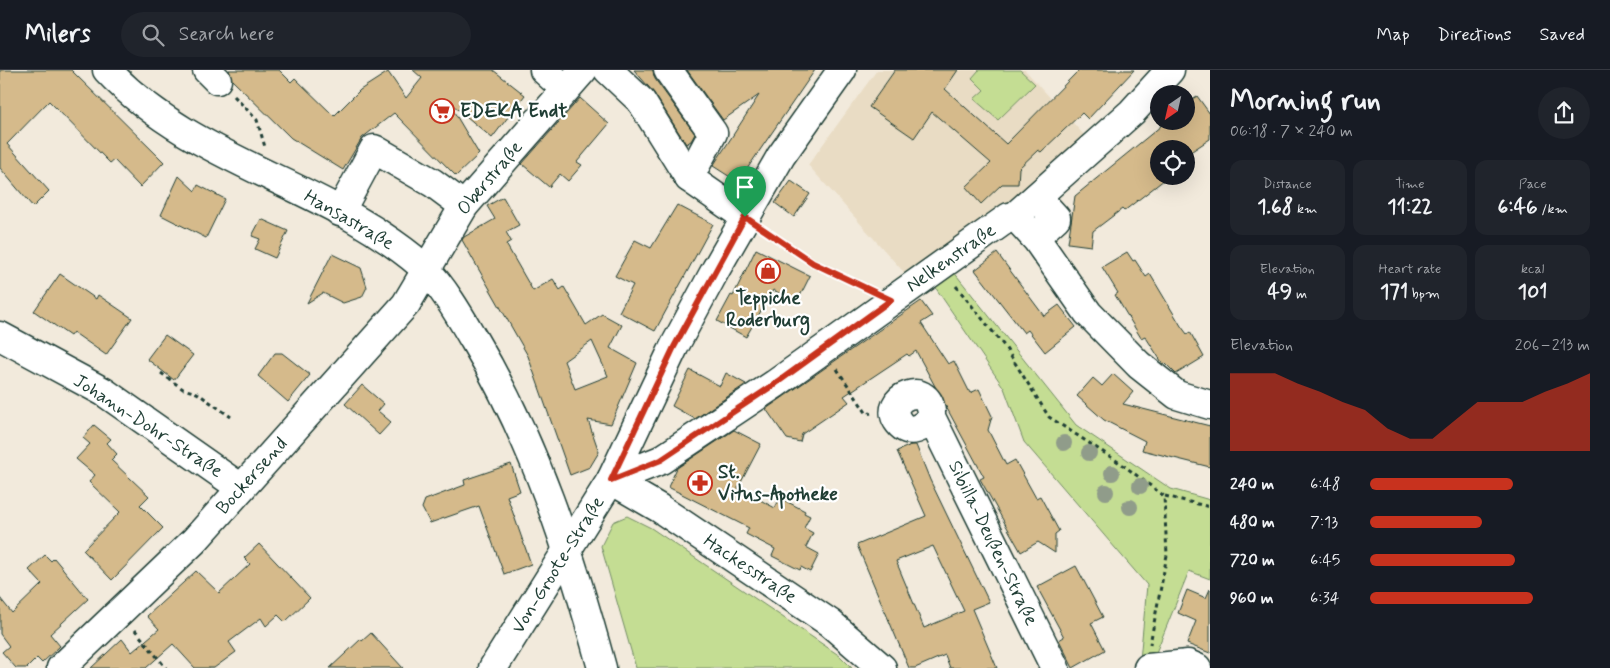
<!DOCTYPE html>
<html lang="en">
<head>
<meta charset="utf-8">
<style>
	body { margin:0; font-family:Mynerve,sans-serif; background:#20242c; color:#f1f3f6; height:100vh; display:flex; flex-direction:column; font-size:19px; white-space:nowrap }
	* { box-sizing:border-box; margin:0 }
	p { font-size:16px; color:#9ea1a6 }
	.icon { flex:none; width:28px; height:28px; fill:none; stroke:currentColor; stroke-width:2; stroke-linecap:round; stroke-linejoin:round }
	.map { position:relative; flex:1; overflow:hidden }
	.side { display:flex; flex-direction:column; background:#171b24; width:400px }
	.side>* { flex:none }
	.needle { width:32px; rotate:214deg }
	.fabs { position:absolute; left:1150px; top:15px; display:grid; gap:10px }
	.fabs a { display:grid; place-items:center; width:45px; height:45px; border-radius:50%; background:#171b24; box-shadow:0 5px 20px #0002; font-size:25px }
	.pin { position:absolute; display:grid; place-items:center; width:42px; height:42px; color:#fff; margin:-51px -21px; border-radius:50% 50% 50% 0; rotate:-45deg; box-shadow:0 0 5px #0007 }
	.pin .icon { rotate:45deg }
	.round { display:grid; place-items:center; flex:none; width:52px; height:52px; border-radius:26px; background:#20242c }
	.overview { display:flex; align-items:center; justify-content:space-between; height:85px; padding:0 20px }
	h1 { font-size:28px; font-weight:700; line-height:38px }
	.metrics { display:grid; grid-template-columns:repeat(3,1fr); gap:8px; height:85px; padding:5px 20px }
	.metrics div { display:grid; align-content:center; border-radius:12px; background:#20242c; text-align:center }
	.metrics b { font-size:21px; font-weight:700 }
	.metrics small { font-size:14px; font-weight:400 }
	.metrics p { font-size:14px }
	.chart { height:140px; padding:10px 20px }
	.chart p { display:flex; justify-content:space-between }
	.chart svg { width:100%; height:90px; margin-top:5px; fill:#c8321e; opacity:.7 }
	ul { padding:0 20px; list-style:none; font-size:16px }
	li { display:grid; grid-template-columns:80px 60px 1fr; align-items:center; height:38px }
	li i { height:12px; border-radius:6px; background:#c8321e }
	header { display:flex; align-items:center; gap:30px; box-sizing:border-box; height:70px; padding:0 25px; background:#171b24; border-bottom:1px solid #363941 }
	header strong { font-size:24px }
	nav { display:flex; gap:28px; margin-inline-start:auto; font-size:18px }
	.search { width:350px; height:45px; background:#20242c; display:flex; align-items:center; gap:12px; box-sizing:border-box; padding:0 18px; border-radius:28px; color:#9ea1a6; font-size:19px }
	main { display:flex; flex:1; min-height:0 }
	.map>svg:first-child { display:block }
</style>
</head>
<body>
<header>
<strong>Milers</strong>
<div class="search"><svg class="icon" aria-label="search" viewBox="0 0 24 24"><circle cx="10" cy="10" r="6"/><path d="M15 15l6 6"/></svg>Search here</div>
<nav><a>Map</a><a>Directions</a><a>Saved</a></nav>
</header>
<main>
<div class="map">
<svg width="1210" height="598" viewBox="0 0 1210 598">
	<rect width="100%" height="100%" fill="#f2eadc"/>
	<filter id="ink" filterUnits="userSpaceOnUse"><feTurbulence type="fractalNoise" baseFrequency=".02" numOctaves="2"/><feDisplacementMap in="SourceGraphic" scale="10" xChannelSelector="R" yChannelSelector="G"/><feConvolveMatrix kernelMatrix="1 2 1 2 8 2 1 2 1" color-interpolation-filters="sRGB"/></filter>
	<g filter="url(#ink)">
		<path fill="#e9dcc4" d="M877 0H1025L1085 66 1002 143 909 208 808 95Z"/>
		<g fill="#c4dd93" stroke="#728d64">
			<path d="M979 0H1020L1035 14 998 50 974 29 984 20 972 8Z"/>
			<path d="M953 201 1076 355 1171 419 1210 430V509L1189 501 1155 585 1140 590 1147 515 1024 372 1004 318 933 214Z"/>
			<path d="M627 446 651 458 840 586 852 598H636L601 476 613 452Z"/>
		</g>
		<g fill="#d5ba8b" stroke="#1f3d34" fill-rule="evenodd">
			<path d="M0 0H71L164 92 140 117 114 90 110 93 49 31 7 74 49 121 33 137 0 98Z"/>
			<path d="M229 0H279L291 12 295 8 334 46 360 20 388 2 406 28 422 8 413 0H493L525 25 492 68 447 30 479 84 456 106 394 43 362 68 343 100 291 68 232 10Z"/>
			<path d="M634 0H653L655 9 695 64 691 71 686 74 654 23Z"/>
			<path d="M687 0H815L738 112 713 96 759 25 723 50Z"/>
			<path d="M895 0H958L945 19 1006 74 1079 0H1134L1088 49 1082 43 1041 82 1038 80 1019 98 1018 114H1002L981 134 966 117 991 93 932 42 914 68 869 37Z"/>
			<path d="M1197 26 1210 44V69L1186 85V79H1159V104L1156 106H1169L1124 141 1122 139 1093 161 1091 176 1068 173 1075 126 1161 56 1158 51 1159 50 1186 51V33Z"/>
			<path d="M580 28 609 54 577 92 582 95 568 111 560 104 549 117 522 94Z"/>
			<path d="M179 106 195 121 198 115 225 129 206 168 161 145Z"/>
			<path d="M791 111 810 124 794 147 775 133Z"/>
			<path d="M503 127 519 155 506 162 511 171 506 174 533 221 553 209 560 220 564 217 586 255 602 244 622 255 610 278 637 293 611 354 588 350 599 382 590 397 570 405 528 286 462 170 464 167 495 149 487 136ZM592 271 608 306 575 319 564 291Z"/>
			<path d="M677 135 713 154 655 261 619 242 633 215 615 206 635 170 651 178Z"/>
			<path d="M261 149 288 161 275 188 255 179 260 169 252 166Z"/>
			<path d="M756 179 810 206 797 232 773 220 746 267 717 251 731 225 733 226Z"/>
			<path d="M1127 182 1133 191 1135 190 1146 207 1150 204 1181 256 1187 264 1190 262 1204 287 1176 304 1165 293 1163 294 1145 266 1141 268 1115 225 1118 223 1102 197Z"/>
			<path d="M997 183 1044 246 1059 235 1076 257 1045 282 1028 260 1024 263 975 200Z"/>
			<path d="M332 184 361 198 367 217 362 227 343 233 323 223 307 233Z"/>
			<path d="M60 204 96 229 98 225 132 248 106 285 73 262 70 266 34 241Z"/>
			<path d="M921 231 932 246 921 253 948 294 954 291 970 323 979 319 992 346 988 360 1006 395 1015 390 1036 428 1040 426 1059 461 1055 464V483L1038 472 1021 482 980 409 984 407 916 281 909 286 907 284 844 326 849 332 802 364 800 372 787 369 766 339Z"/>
			<path d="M165 265 193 285 174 310 147 289Z"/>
			<path d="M275 283H282L310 305 288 332 258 306Z"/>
			<path d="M690 300 720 316 726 303 746 314 695 349 672 336Z"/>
			<path d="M1113 304 1133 322 1123 334 1210 356V397L1142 380 1145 371 1104 350 1077 326 1093 308 1102 316Z"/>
			<path d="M362 315 384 334 378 341 391 352 379 365 345 334Z"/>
			<path d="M94 355 111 369 107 373 117 384 111 390 149 426 140 435 163 458 112 510 83 480 120 442 89 412 95 405 76 389 90 374 83 368Z"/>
			<path d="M734 360 761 374 738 418 775 438 780 428 805 441 804 443 810 446 804 458 813 463 806 477 819 484 810 502 801 497 800 500 772 486 775 479 746 464 749 458 668 417 677 398Z"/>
			<path d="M911 375H916L930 410 989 532 972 539 997 598H950L945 585 915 598H909L857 475 926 446 897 381ZM933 476 964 541 924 558 896 491Z"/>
			<path d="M511 394 520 421 507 426 531 494 504 504 479 436 430 453 422 438 425 430 465 415 464 410Z"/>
			<path d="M259 474 310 528 285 552 278 545 266 556 261 548 229 572 236 582 214 598H195L173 574 146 598H91L122 569 132 582 159 559 147 546 196 501 219 523 250 494 244 488Z"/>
			<path d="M45 485 51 491 54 488 88 529 50 564 60 576 42 593 37 588 27 598H16L2 582 9 576 0 564V528L12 543 42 514 29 500Z"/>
			<path d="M1076 496 1103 547 1091 553 1105 580 1073 598 1059 570 1064 567 1037 517Z"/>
			<path d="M1210 519V583L1187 574 1196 551 1178 543 1187 520 1206 528Z"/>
			<path d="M371 563 403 598H330L361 569 362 571Z"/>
		</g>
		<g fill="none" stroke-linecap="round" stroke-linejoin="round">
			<defs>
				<g id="minor">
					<path d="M107 0C175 73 271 101 355 149 376 161 409 183 425 199 444 218 461 248 474 270 535 372 571 484 602 598"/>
					<path d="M207 0 217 10"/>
					<path d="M544 0 565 19"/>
					<path d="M608 0 641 31 689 108 745 147"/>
					<path d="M668 0 713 63 689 108"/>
					<path d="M340 142 374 79 433 113 464 136"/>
					<path d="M1015 146 1037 170 1088 243 1139 295 1177 325 1210 335"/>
					<path d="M1035 167 1056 148 1037 127"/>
					<path d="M0 266 104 322 241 418"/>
					<path d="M931 347C924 358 909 366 899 353 879 328 933 306 931 347L1055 598"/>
					<path d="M611 410 661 390 775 314 1009 147 1015 146 1132 42 1170 0"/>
					<path d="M611 410 659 438 830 553 882 598"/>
					<path d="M61 598 195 470 406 234 464 136 583 0"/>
					<path d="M493 598 611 410 674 277 716 199 781 86 842 0"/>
					<path d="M1148 598 1188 594 1197 598"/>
				</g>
			</defs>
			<use href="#minor" stroke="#1f3d34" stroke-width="31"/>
			<g stroke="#1f3d34" stroke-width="3" stroke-dasharray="4 4" stroke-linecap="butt">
				<path d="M234 26 257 50 265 77"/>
				<path d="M766 162 813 193 867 219"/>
				<path d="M956 216 1005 277 1049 347 1123 395 1164 426 1167 485 1150 574"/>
				<path d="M837 299 867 344 871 343"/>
				<path d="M161 303 183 319 197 323 231 347"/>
				<path d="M1165 426 1210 437"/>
				<path d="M135 560 166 598"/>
			</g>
			<use href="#minor" stroke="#fff" stroke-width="28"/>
		</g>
		<g fill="#909c8a">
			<circle cx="1064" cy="373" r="8"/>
			<circle cx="1089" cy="383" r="8"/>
			<circle cx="1112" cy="403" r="8"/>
			<circle cx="1140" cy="416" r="8"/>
			<circle cx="1106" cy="422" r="8"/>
			<circle cx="1130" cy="437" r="8"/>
		</g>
	</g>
	<g fill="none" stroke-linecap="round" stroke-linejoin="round" filter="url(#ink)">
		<defs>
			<path id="route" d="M745 147 813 193 891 230 775 314 661 390 611 410 674 277Z"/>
		</defs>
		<use href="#route" stroke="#fff" stroke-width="10"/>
		<use href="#route" stroke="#c8321e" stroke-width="6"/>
	</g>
	<defs>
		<symbol id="supermarket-ring" viewBox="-11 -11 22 22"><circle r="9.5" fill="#fff" stroke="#c8321e" stroke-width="1.5"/><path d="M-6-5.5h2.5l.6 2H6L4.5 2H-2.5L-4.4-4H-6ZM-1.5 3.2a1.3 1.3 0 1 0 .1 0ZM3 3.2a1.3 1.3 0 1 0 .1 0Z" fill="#c8321e"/></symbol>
		<symbol id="shop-ring" viewBox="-11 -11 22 22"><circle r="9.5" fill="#fff" stroke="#c8321e" stroke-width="1.5"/><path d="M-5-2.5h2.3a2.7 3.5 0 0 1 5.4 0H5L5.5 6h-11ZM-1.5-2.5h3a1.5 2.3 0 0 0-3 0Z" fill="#c8321e"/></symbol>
		<symbol id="pharmacy-ring" viewBox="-11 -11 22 22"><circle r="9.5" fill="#fff" stroke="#c8321e" stroke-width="1.5"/><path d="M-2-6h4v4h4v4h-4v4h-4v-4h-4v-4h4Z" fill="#c8321e"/></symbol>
	</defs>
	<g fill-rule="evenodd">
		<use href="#supermarket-ring" x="428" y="27" width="28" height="28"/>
		<use href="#shop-ring" x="754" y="187" width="28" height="28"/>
		<use href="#pharmacy-ring" x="686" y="399" width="28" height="28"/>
	</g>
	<g text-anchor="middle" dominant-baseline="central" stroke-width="4.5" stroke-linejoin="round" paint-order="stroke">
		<g font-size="19" font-weight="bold" fill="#1f3d34" stroke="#fff" text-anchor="start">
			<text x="460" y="41">EDEKA Endt</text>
			<text x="768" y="228" text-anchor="middle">Teppiche<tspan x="768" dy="22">Roderburg</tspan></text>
			<text x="718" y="402">St.<tspan x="718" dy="22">Vitus-Apotheke</tspan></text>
		</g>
		<g font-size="19" fill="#1f3d34" stroke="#fff">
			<text transform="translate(490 108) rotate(-50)">Oberstraße</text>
			<text transform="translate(349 150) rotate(30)">Hansastraße</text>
			<text transform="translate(951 188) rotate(-35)">Nelkenstraße</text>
			<text transform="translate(148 356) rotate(33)">Johann-Dohr-Straße</text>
			<text transform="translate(252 406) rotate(-48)">Bockersend</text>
			<text transform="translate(993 473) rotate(64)">Sibilla-Deußen-Straße</text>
			<text transform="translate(558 495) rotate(-58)">Von-Groote-Straße</text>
			<text transform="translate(750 499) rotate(34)">Hackesstraße</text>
		</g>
	</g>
</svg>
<div class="fabs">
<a><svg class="needle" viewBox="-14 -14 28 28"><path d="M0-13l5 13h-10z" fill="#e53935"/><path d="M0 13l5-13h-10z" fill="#9ea1a6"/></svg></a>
<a><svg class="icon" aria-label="locate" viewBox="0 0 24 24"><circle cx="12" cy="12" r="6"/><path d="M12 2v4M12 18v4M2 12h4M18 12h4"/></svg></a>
</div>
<div class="pin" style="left:745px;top:147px;background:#1e9e55"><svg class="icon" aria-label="arrive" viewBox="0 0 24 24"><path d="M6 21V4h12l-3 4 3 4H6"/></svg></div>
</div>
<section class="side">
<div class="overview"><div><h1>Morning run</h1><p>06:18 · 7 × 240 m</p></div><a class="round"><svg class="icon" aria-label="share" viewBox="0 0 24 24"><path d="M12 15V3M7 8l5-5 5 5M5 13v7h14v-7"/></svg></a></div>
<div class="metrics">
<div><p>Distance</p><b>1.68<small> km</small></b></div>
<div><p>Time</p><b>11:22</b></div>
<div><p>Pace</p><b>6:46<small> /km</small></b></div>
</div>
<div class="metrics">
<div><p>Elevation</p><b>49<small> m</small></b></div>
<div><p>Heart rate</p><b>171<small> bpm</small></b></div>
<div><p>kcal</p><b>101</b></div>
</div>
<div class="chart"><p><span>Elevation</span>206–213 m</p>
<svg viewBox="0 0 160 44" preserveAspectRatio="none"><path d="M0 44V6L10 6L20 6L30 11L40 15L50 20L60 24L70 33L80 38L90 38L100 29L110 20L120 20L130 20L140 15L150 11L160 6V44z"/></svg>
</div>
<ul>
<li><b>240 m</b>6:48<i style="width:65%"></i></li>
<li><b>480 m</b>7:13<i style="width:51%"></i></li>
<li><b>720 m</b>6:45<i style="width:66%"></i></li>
<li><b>960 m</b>6:34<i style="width:74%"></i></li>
</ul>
</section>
</main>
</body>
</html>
